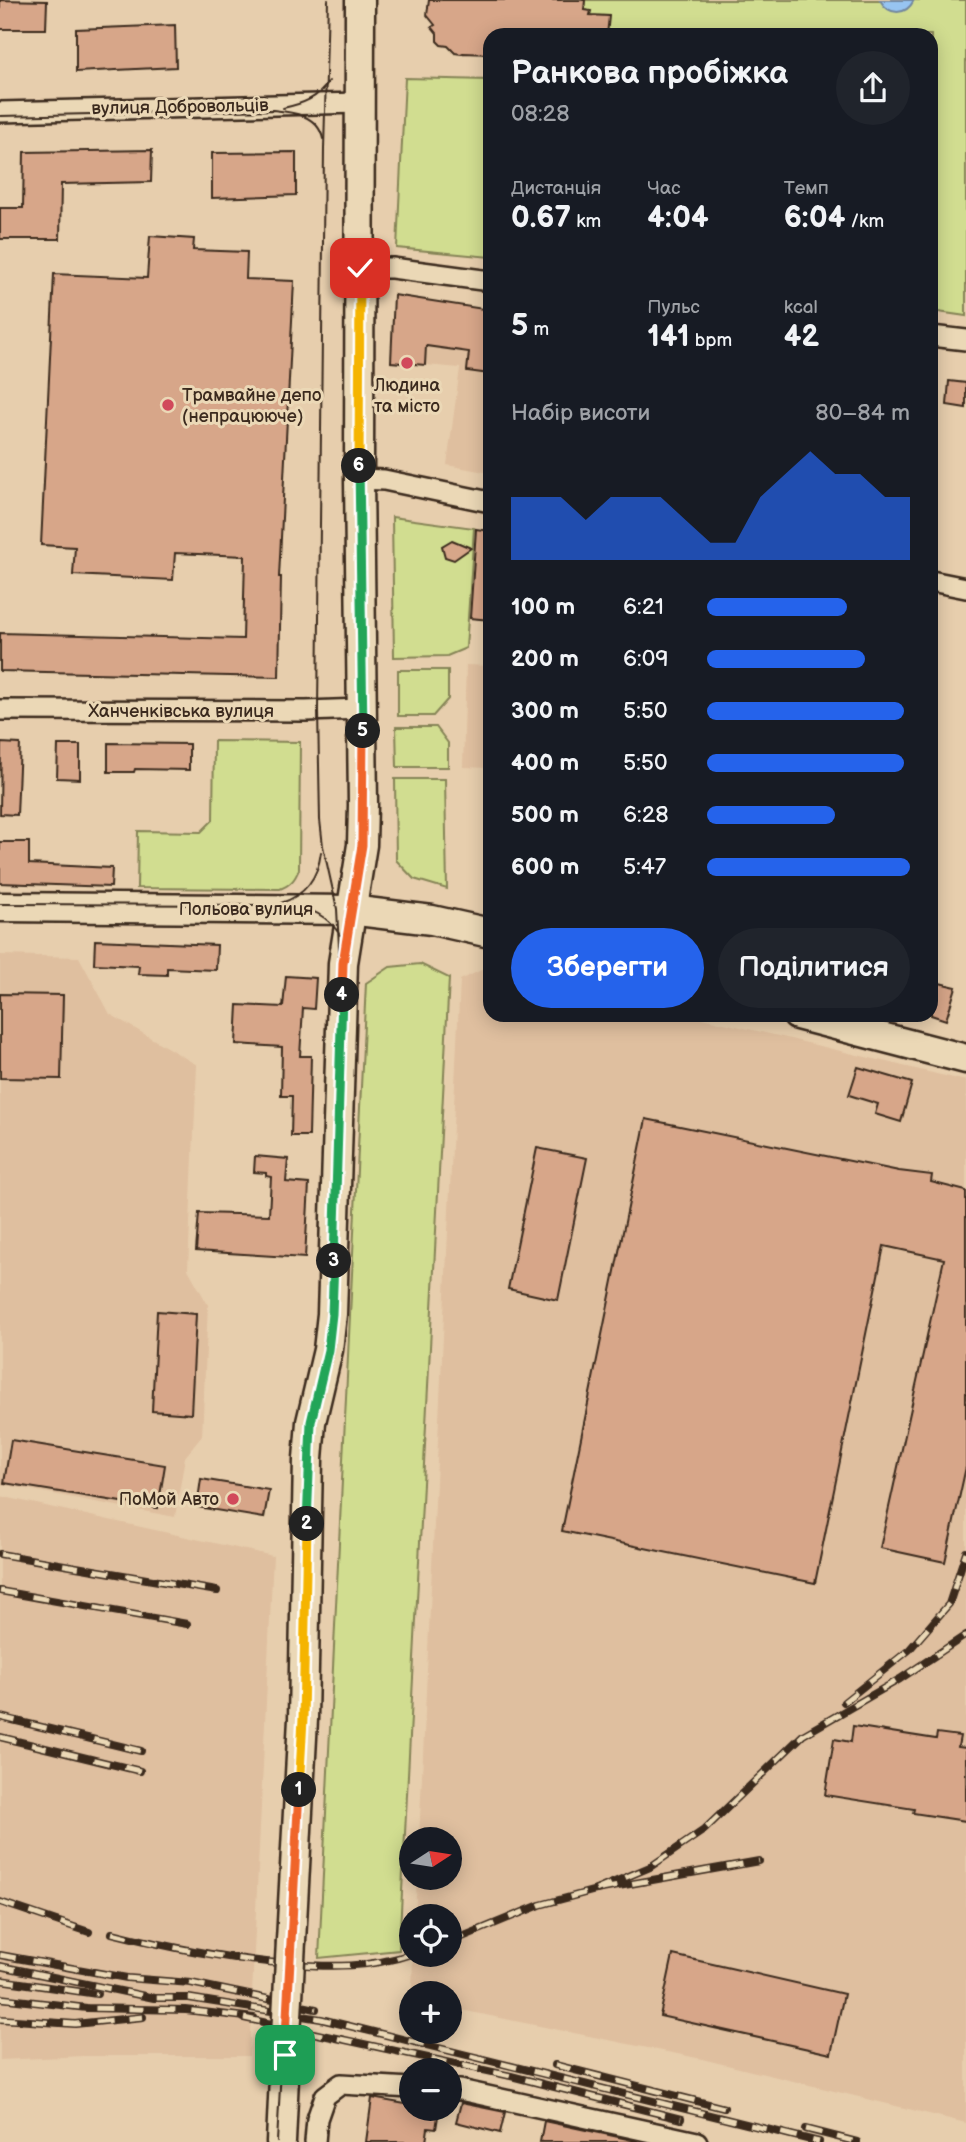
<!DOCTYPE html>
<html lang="uk">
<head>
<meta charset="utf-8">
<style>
	body { margin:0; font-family:"Balsamiq Sans",sans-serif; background:#20242c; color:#f1f3f6; height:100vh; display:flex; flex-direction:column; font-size:26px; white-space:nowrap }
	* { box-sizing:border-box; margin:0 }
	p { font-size:23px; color:#9ea1a6 }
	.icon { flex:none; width:38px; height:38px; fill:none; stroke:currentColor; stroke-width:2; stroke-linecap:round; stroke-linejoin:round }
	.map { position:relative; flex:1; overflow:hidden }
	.panel { position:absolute; left:483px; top:28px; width:455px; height:994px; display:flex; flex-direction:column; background:#171b24; border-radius:21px; box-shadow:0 4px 18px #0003 }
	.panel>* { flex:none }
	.needle { width:46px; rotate:78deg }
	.fabs { position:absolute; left:399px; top:1827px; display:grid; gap:14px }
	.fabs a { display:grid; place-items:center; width:63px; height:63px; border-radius:50%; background:#171b24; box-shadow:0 4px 18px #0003; font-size:35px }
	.pin { position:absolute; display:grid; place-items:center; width:60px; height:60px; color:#fff; margin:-30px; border-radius:14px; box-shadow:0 4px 10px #0006 }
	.km { position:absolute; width:35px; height:35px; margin:-18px; border-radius:50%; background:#222; color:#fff; font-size:19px; line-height:35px; text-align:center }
	.round { display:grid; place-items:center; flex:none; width:74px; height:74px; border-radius:37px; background:#20242c }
	.head { display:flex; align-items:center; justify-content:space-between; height:119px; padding:0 28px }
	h1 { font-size:32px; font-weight:600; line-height:52px }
	.figures { display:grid; grid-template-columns:repeat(3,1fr); gap:10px; height:119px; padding:7px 28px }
	.figures div { display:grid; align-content:center }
	.figures b { font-size:30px; font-weight:600 }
	.figures small { font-size:19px; font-weight:400 }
	.figures p { font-size:19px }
	.chart { height:196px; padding:14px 28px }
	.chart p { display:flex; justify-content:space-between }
	.chart svg { width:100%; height:126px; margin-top:7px; fill:#2563eb; opacity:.7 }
	.cta { display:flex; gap:14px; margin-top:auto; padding:14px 28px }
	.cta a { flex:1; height:80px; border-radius:42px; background:#2563eb; color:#fff; font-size:28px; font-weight:600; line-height:80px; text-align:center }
	.cta a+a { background:#20242c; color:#f1f3f6 }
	ul { padding:0 28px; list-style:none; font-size:23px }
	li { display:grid; grid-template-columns:112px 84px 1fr; align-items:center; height:52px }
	li i { height:18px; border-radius:9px; background:#2563eb }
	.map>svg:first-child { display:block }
</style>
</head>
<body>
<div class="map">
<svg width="966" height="2142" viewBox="0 0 966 2142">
	<rect width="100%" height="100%" fill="#e7cead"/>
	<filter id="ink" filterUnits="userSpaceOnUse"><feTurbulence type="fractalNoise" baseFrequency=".0143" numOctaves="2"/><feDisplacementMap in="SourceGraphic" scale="14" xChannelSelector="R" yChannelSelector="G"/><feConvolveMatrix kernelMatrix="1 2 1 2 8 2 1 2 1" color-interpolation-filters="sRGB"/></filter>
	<g filter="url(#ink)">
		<g fill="#dfbf9f">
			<path d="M490 310V473L447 465 460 368 391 362Z"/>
			<path d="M466 665 490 666V768L463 767Z"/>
			<path d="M0 955 79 957 110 1014 197 1065 188 1269 208 1305 202 1436 185 1457 175 1517 0 1484Z"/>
			<path d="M488 967H490V1015H690L966 1081V2123L702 2059 456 2009 450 2006V1993H419L412 1990 413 1955H450V1916H415L417 1878H450V1839H419L460 980Z"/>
			<path d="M0 1496 273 1556 249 2056H83L0 2060Z"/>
		</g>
		<g fill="#d1dd90" stroke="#868457" stroke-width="2">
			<path d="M585 0H966V316L931 311V35H588L590 11 584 10Z"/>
			<path d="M405 78 490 80V257L397 248Z"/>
			<path d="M392 517 474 528 466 648 447 656 394 657Z"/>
			<path d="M398 670H448V699L433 716H398Z"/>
			<path d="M396 727H436L448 743V767H397Z"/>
			<path d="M214 741 300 742 299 869C295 880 290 885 280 889L137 888 138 831 201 832 213 820Z"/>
			<path d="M395 779H445L447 889 414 879 396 860Z"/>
			<path d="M420 964 449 978 399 1950 319 1958 366 983 390 967Z"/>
		</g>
		<path fill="#97c4f1" stroke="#72869d" stroke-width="2" d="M880 0H914C906 16 889 16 880 0Z"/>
		<g fill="#d7a689" stroke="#3b2a1e" stroke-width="2">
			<path d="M0 0 47 1 46 29H0Z"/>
			<path d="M429 0H585L584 10 591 11 590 15 609 16 607 35H490V54L463 53 461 54 455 53 448 46 441 45 437 41V33L432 27 435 25 427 15Z"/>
			<path d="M175 25 176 67 76 72V29Z"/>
			<path d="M152 150 151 182 61 184 60 239H0V208H23L24 152Z"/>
			<path d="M296 152V195L212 198V153Z"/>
			<path d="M150 236 194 239 193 250 247 252 246 279 294 281 279 577H281L279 677 0 671V633L243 639 245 556 175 553 173 580 73 575 75 547 41 545 54 274 147 278Z"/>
			<path d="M394 295 490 310V374L467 371 469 352 426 346 425 365 391 362Z"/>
			<path d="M949 381 966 383V408L947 405Z"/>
			<path d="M476 529 490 531V620L470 618Z"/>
			<path d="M452 540 471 548 454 560 445 557 442 546Z"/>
			<path d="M1 743 20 744 17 815 0 814Z"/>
			<path d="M108 743 189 744V770L135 769 134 772H108Z"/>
			<path d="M58 745H80V779L57 778Z"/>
			<path d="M0 842H29V864L112 868 111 887 0 883Z"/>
			<path d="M95 940 217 945 216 970 167 968V975L138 974 139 966 94 964Z"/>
			<path d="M286 976 316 978 314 1009 303 1008 300 1056H311L309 1136H291L292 1096H281L282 1047 236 1044 238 1005 283 1007Z"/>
			<path d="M931 981 956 987 946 1020 931 1015Z"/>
			<path d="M0 994 63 995 61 1079 0 1078Z"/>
			<path d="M858 1067 912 1083 901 1122 875 1114 878 1104 849 1095Z"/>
			<path d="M646 1119 899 1171 932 1175 931 1182 966 1191V1467L945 1562 880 1548 944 1259 884 1246 815 1583 562 1531Z"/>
			<path d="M537 1148 587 1158 558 1300 508 1289Z"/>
			<path d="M255 1156 288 1159 286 1182 309 1184 305 1258 196 1251 199 1213 269 1215 271 1177 266 1176V1173L254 1172Z"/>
			<path d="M157 1311 196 1314 191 1414 152 1411Z"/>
			<path d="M11 1440 165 1465 158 1508 4 1483Z"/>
			<path d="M201 1479 269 1490 264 1518 197 1507Z"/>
			<path d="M853 1726 936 1739 937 1733 960 1736 958 1747 966 1748V1821L913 1813 914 1809 825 1795 834 1739 851 1742Z"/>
			<path d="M673 1955 844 1994 831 2054 660 2016Z"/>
			<path d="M372 2098 411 2105V2109L439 2110 436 2129 428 2128 426 2142H366Z"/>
			<path d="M461 2103 505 2112 500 2133 456 2122Z"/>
			<path d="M544 2121 637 2141V2142H540Z"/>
		</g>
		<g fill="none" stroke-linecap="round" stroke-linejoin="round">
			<defs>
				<g id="minor">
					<path d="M0 112 360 103"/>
					<path d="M360 268H392L490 281"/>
					<path d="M931 336 966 340"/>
					<path d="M359 479 384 480 490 502"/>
					<path d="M931 581 966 588"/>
					<path d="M0 710 306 711 362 709"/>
					<path d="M450 2090H460L697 2142"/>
					<path d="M315 2142 317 2119 325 2096 341 2084 411 2088"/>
				</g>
				<g id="secondary">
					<path d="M0 907 350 910 432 920 490 933"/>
					<path d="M797 1015 966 1059"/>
					<path d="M291 1941 303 1719 308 1459 311 1422 328 1350 332 1314 343 963 362 845 363 805 359 479 360 0"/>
					<path d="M281 2142 285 2055"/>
				</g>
			</defs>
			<use href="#minor" stroke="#3b2a1e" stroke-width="24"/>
			<use href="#secondary" stroke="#3b2a1e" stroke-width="33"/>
			<use href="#minor" stroke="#ebd8b6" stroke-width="19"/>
			<use href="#secondary" stroke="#ebd8b6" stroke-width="28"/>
			<g stroke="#3b2a1e" stroke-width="2">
				<path d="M283 108C302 104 319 98 329 81"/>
				<path d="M0 116 273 110C293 112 318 115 323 139"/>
				<path d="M281 903C306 895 318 877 321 852"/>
				<path d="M0 904 289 905C311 908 328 916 340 935"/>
				<path d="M277 2142 300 1719 305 1459 308 1422 325 1350 328 1313 340 966 337 909 323 846 320 820 318 711 324 149 328 0"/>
			</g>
			<defs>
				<g id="rail">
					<path d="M0 1554 217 1591"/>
					<path d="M0 1591 187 1624"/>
					<path d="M844 1702 909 1650 949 1604 966 1552"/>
					<path d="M0 1717 141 1751"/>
					<path d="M0 1737 140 1771"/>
					<path d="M596 1890 650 1867 704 1830 803 1735 900 1679 966 1635"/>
					<path d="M0 1902 89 1932"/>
					<path d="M112 1933C172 1948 226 1959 288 1964 330 1967 371 1968 411 1954"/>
					<path d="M450 1942 540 1905 596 1890 759 1861"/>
					<path d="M0 1955 127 1978 191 1983 316 2009"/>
					<path d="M0 1966 154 1998H189L321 2019 819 2142"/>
					<path d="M0 1980 97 1994"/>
					<path d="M0 1998 87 2008 186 2010 254 2018"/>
					<path d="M244 2018 511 2076 681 2119"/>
					<path d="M0 2019 75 2024 143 2017"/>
					<path d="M555 2065 724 2108"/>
					<path d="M806 2129 857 2142"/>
				</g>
			</defs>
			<use href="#rail" stroke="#3b2a1e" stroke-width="8"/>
			<use href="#rail" stroke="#ebd8b6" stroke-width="5" stroke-dasharray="16" stroke-linecap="butt"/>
			<defs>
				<path id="secondary-bridge" d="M285 2055 291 1941"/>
			</defs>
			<use href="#secondary-bridge" stroke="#3b2a1e" stroke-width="33" stroke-linecap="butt"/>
			<use href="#secondary-bridge" stroke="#ebd8b6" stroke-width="28"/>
		</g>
	</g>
	<g fill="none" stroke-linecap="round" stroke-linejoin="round" filter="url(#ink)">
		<defs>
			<path id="split-1" d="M285 2055 299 1790"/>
			<path id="split-2" d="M299 1790 303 1719 307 1524"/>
			<path id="split-3" d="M307 1524 311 1422 328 1350 332 1314 334 1261"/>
			<path id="split-4" d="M334 1261 342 995"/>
			<path id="split-5" d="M342 995 343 963 362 845 363 731"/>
			<path id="split-6" d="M359 466 363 731"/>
			<path id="split-7" d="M359 466 360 268"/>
		</defs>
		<use href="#split-1" stroke="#fff" stroke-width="14"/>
		<use href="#split-2" stroke="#fff" stroke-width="14"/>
		<use href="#split-3" stroke="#fff" stroke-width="14"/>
		<use href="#split-4" stroke="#fff" stroke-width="14"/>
		<use href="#split-5" stroke="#fff" stroke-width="14"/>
		<use href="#split-6" stroke="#fff" stroke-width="14"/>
		<use href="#split-7" stroke="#fff" stroke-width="14"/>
		<use href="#split-1" stroke="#f0652b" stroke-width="9"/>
		<use href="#split-2" stroke="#f5b400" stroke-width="9"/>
		<use href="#split-3" stroke="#22a559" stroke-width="9"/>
		<use href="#split-4" stroke="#22a559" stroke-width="9"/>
		<use href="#split-5" stroke="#f0652b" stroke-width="9"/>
		<use href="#split-6" stroke="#22a559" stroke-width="9"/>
		<use href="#split-7" stroke="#f5b400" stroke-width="9"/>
	</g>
	<g fill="#d1495b" stroke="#ebd8b6" stroke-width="2.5">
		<circle cx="407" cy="363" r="7"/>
		<circle cx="168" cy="405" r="7"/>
		<circle cx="233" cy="1499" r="7"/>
	</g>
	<g text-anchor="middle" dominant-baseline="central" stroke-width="6" stroke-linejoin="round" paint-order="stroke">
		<g font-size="18" fill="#3b2a1e" stroke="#ebd8b6">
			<text transform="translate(180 107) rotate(-1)">вулиця Добровольців</text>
			<text x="181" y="711">Ханченківська вулиця</text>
			<text x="246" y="909">Польова вулиця</text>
		</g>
		<g font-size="18" fill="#3b2a1e" stroke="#ebd8b6">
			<text x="407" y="385">Людина<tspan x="407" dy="21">та місто</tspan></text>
			<text x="182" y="395" text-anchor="start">Трамвайне депо<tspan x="182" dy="21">(непрацююче)</tspan></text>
			<text x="219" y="1499" text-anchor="end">ПоМой Авто</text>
		</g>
	</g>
</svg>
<div class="fabs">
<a><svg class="needle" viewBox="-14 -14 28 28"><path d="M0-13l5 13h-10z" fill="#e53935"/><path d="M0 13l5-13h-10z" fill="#9ea1a6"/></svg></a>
<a><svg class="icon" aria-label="locate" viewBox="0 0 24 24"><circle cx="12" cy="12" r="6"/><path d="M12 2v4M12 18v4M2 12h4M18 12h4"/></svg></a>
<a>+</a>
<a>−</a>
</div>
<div class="pin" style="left:285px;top:2055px;background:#1e9e55"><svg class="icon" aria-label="arrive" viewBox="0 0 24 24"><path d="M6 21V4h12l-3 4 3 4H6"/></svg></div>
<div class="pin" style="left:360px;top:268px;background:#d93025"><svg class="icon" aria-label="check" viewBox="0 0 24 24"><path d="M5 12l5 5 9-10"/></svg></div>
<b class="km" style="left:299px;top:1790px">1</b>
<b class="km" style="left:307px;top:1524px">2</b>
<b class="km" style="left:334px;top:1261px">3</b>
<b class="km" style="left:342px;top:995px">4</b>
<b class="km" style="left:363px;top:731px">5</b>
<b class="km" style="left:359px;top:466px">6</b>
<section class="panel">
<div class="head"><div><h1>Ранкова пробіжка</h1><p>08:28</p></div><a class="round"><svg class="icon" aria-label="share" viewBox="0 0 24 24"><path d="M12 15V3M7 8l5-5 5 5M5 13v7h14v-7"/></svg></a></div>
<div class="figures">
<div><p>Дистанція</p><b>0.67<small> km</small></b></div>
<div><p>Час</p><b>4:04</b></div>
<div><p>Темп</p><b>6:04<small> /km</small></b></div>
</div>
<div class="figures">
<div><b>5<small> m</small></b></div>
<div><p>Пульс</p><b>141<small> bpm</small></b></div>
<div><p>kcal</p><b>42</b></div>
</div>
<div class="chart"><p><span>Набір висоти</span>80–84 m</p>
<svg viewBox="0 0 160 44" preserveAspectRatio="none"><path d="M0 44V22L10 22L20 22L30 30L40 22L50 22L60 22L70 30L80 38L90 38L100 22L110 14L120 6L130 14L140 14L150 22L160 22V44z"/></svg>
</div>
<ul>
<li><b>100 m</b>6:21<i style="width:69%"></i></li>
<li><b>200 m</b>6:09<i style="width:78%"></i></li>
<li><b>300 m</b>5:50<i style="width:97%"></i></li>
<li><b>400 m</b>5:50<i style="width:97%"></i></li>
<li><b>500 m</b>6:28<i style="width:63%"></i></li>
<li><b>600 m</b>5:47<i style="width:100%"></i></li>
</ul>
<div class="cta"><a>Зберегти</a><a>Поділитися</a></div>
</section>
</div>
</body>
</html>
